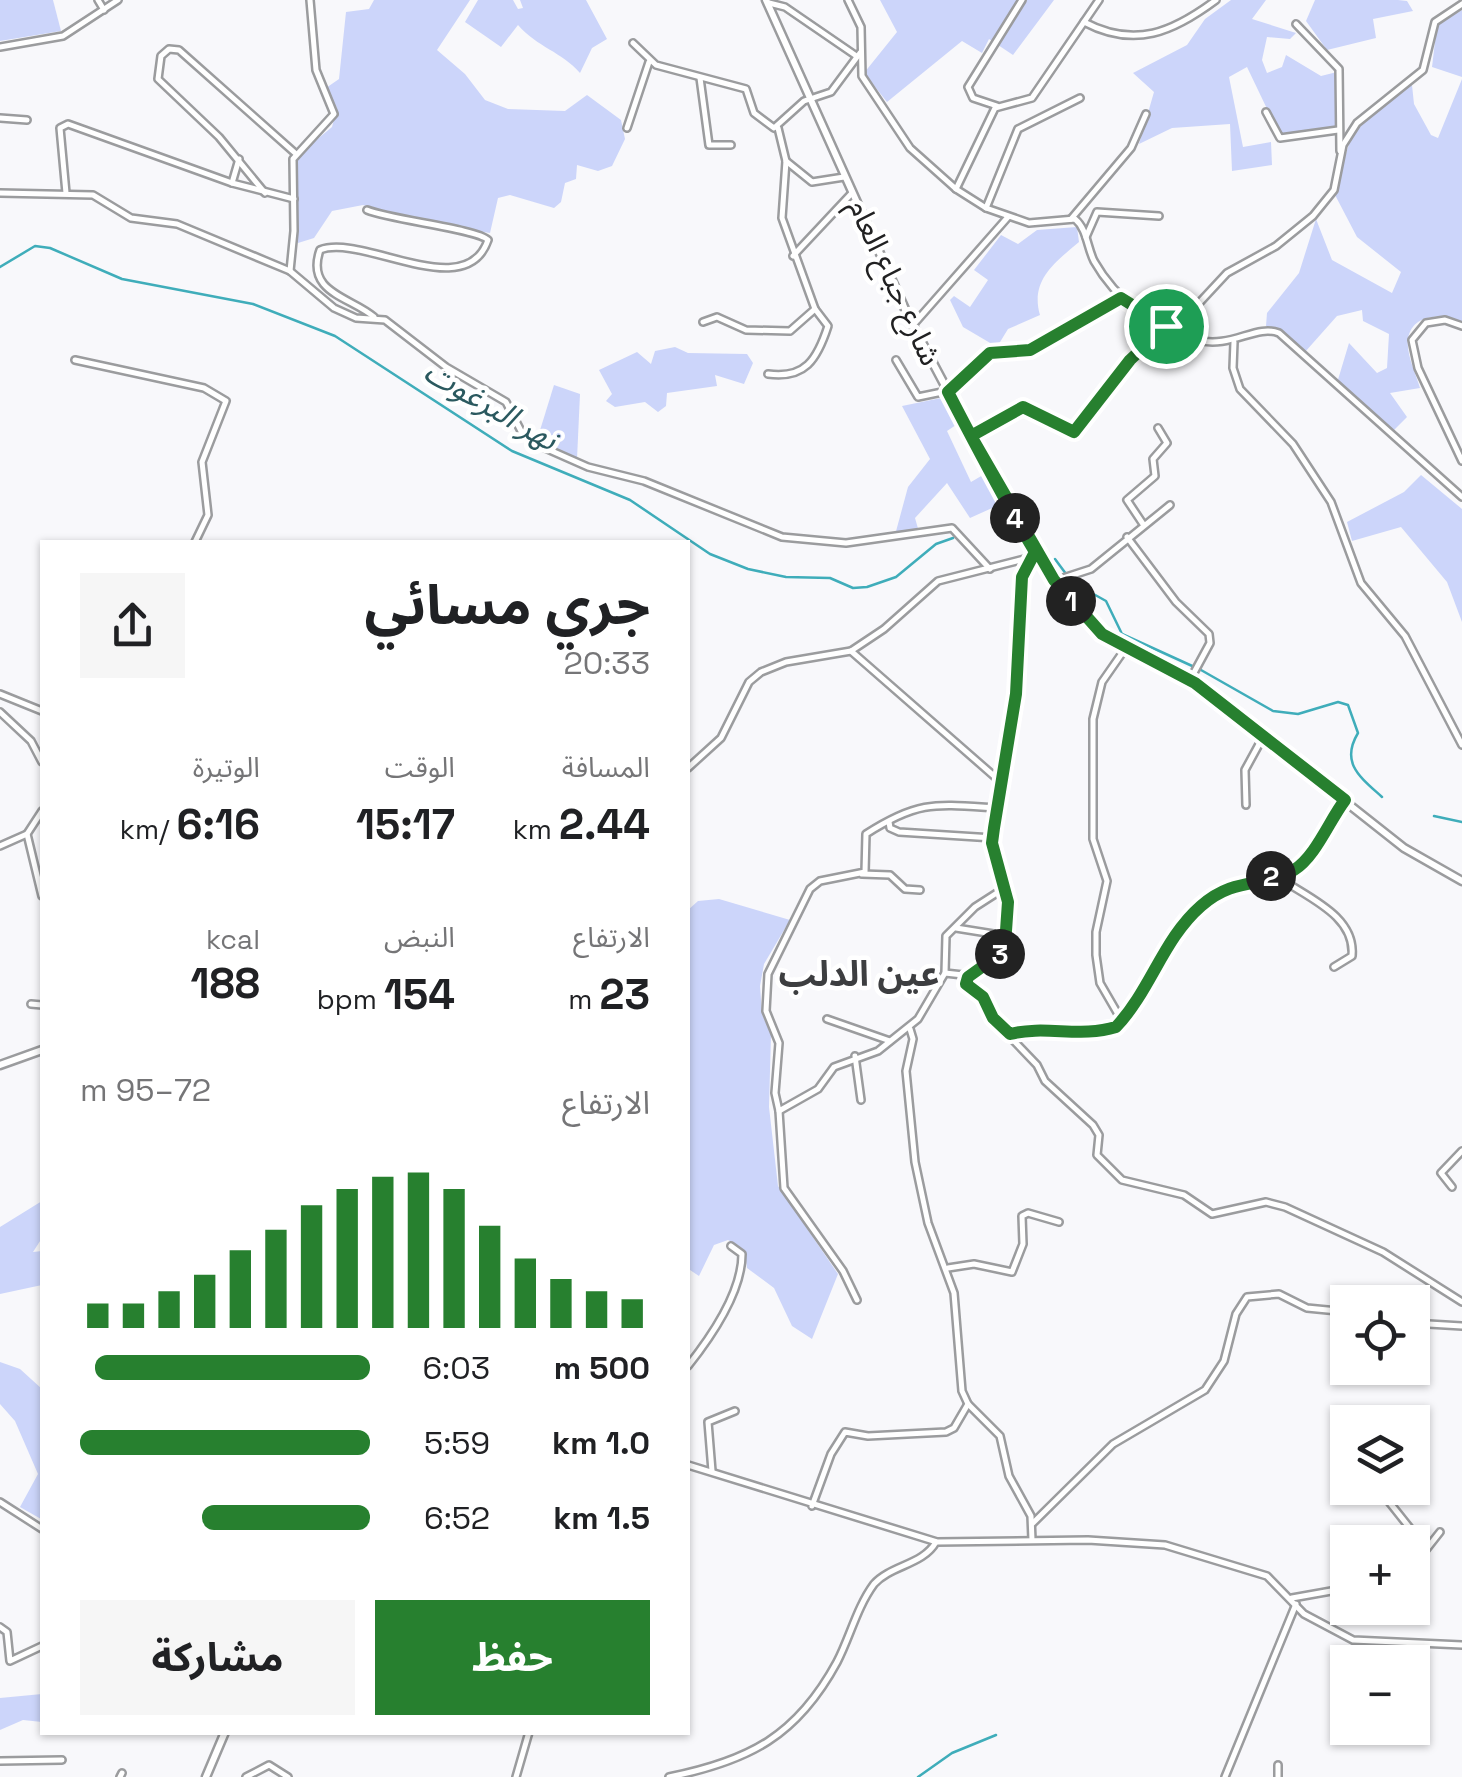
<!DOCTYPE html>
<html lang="ar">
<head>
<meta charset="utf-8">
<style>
	body { margin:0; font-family:"Space Grotesk","Noto Sans Arabic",sans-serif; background:#f6f6f6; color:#202124; direction:rtl; height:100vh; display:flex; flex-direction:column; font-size:38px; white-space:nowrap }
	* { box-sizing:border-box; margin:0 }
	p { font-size:32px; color:#757577 }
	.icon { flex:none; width:55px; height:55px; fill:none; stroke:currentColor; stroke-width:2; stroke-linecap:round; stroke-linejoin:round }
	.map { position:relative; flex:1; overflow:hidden; direction:ltr }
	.side { position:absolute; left:40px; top:540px; width:650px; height:1195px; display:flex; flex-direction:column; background:#fff; border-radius:0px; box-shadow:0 2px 8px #0004; direction:rtl }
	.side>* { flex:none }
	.fabs { position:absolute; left:1330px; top:1285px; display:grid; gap:20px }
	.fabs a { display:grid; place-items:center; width:100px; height:100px; border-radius:0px; background:#fff; box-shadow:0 2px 8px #0004; font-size:50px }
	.pin { position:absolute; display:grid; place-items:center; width:85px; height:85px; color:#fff; margin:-42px; border:5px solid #fff; border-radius:50%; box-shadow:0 2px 10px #0007 }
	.km { position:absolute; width:50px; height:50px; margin:-25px; border-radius:50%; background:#222; color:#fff; font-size:28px; line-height:50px; text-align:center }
	.round { display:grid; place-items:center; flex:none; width:105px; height:105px; border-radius:0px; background:#f6f6f6 }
	.head { display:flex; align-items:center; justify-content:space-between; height:170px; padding:0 40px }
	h1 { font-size:55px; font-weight:700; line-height:75px }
	.metrics { display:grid; grid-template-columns:repeat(3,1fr); gap:15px; height:170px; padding:10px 40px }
	.metrics div { display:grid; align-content:center }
	.metrics b { font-size:42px; font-weight:700 }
	.metrics small { font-size:28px; font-weight:400 }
	.metrics p { font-size:28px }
	.chart { height:280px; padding:20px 40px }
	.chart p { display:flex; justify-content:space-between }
	.chart svg { width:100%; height:180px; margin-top:10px; stroke:#27802f; stroke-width:6 }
	.action { display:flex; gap:20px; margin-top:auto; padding:20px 40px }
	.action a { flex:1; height:115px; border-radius:0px; background:#27802f; color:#fff; font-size:40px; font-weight:700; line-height:115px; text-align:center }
	.action a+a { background:#f6f6f6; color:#202124 }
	ul { padding:0 40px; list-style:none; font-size:32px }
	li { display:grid; grid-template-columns:160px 120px 1fr; align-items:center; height:75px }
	li i { height:25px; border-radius:12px; background:#27802f }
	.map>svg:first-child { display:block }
</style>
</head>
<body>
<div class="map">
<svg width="1462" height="1777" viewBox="0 0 1462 1777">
	<rect width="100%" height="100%" fill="#f8f8fb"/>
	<g fill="#ccd5fa">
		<path d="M0 0H53L61 31 0 41Z"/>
		<path d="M374 0H470L437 50 465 74 485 100 508 109 565 111 587 95 621 120 625 139 612 166 598 171 577 165 576 179 565 183 561 202 554 208 510 195 498 198 490 233 409 220 363 205 332 211 314 238 298 243 297 156 332 127 337 108 326 88 339 79 346 12 369 9Z"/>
		<path d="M478 0H513L518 9 523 8 520 0H586L607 39 592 48 580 73C562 52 537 47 518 25L501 47 465 22Z"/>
		<path d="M880 0H1054L1013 55 989 39 982 53 962 41 887 102 864 73 897 32Z"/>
		<path d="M1231 0H1266L1252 19 1296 33 1290 39 1267 37 1262 60 1267 73 1282 67 1286 55 1321 76 1337 72 1336 127 1279 134 1247 67 1229 77 1243 147 1271 142 1272 165 1232 171 1230 124 1172 128 1139 144 1154 92 1133 73 1187 45 1205 19Z"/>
		<path d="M1315 0H1398L1407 1 1413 11 1373 19 1376 38 1327 50 1306 21Z"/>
		<path d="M1462 10V77L1432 67 1437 25Z"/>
		<path d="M1462 79V323C1444 313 1412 313 1408 339 1406 354 1416 374 1420 388L1390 393 1407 417 1392 432 1337 383 1349 343 1377 373 1387 368 1389 334 1363 321 1362 310 1337 316 1305 352 1285 334 1266 326 1267 313 1299 273 1316 219 1332 260 1392 293 1401 272 1357 237 1334 193 1353 131 1374 109 1412 85 1414 104 1431 135 1438 138Z"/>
		<path d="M1077 227 1079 242C1054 263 1030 281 1040 315L1008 329 997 347 963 327 950 300 954 296 970 307 988 280 974 270 1001 235 1018 244 1037 230Z"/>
		<path d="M675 347 688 353 747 354 753 363 744 384 715 375 717 386 667 393 666 406 658 412 645 402 615 407 606 401 612 394 599 370 637 352 651 364 655 351Z"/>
		<path d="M554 385 580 394 577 459 537 440Z"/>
		<path d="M946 397 959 423 947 431 971 482 983 475 1001 504 970 518 947 483 915 518 919 532 895 535 908 487 930 459 902 406Z"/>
		<path d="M1421 475 1462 509V622L1447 582 1401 527 1352 541 1347 522 1404 492Z"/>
		<path d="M719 899 790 920 764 964 760 986 762 1014 771 1035 769 1107 778 1186 838 1274 812 1339 792 1326 774 1288 747 1268C746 1253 741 1246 728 1240L714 1245 699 1276 690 1270 688 1258V910L698 901Z"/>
		<path d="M42 1201V1238L33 1252 42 1251V1285L0 1294V1227Z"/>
		<path d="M0 1362 20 1369 42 1389 41 1519 20 1507 38 1474 15 1421 0 1404Z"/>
		<path d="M42 1694V1722L23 1720 0 1730V1698Z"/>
	</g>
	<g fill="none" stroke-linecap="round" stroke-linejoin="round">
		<g stroke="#3fadba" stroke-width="2.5">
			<path d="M0 267 35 246 50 248 122 279 253 304 335 336 512 451 630 500 710 554 748 569 786 577 830 578 853 588 867 587 896 577 936 544 953 538"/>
			<path d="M1031 529 1035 531"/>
			<path d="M1055 559 1072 582 1106 601 1122 634 1201 670 1273 711 1298 714 1338 702 1348 705 1358 733C1340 763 1360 777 1382 797"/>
			<path d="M1434 816 1462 822"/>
			<path d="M918 1777 952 1753 996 1735"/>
		</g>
		<defs>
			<g id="minor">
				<path d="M98 0 104 10"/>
				<path d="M848 0 861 27 862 76 910 148 956 189 986 208 1029 223 1075 219C1087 229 1087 247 1094 261 1116 300 1154 328 1197 340 1231 349 1256 324 1279 333L1462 497"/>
				<path d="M769 3 785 7 855 55"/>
				<path d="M1084 22C1135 49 1173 32 1216 0"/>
				<path d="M1296 24 1339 69 1340 151"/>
				<path d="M633 43 656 65 746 89 754 113 774 128 804 101 831 92 860 53"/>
				<path d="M0 47 63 36 118 0"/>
				<path d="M700 78 709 145H731"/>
				<path d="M997 106 973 98 968 87 1022 0"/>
				<path d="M1266 112 1280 138 1338 130"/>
				<path d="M0 118 27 120"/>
				<path d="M627 128 649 62"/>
				<path d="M786 161 812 182 844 177"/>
				<path d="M232 183 239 159"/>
				<path d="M956 189 995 108 1032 98 1099 0"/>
				<path d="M0 193 93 195 131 218 177 224 290 271 334 308 356 318 385 320 446 367 506 402 521 431 545 448 588 467 644 481 782 537 846 543 952 528 990 569"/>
				<path d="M66 193 60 128 68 124 232 183 294 199"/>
				<path d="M265 193 219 137 158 79 161 56 169 49 179 50 295 153"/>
				<path d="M986 208 1018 129 1080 98"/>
				<path d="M367 210C392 220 477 229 488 240 466 305 362 233 320 250 305 293 351 297 374 317"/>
				<path d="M1071 219 1131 148 1146 114"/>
				<path d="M1086 237 1097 212 1159 216"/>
				<path d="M793 256 852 193"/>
				<path d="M290 271 294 231 293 159 334 114 316 70 310 0"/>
				<path d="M703 322 717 317 746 330 790 331 815 309 782 218 786 161 778 128"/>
				<path d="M913 325 1008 217"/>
				<path d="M1462 326 1445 320 1426 323 1412 340 1418 368 1462 461"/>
				<path d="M1174 330 1227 273 1276 246 1313 216 1334 190 1343 145 1357 123 1423 70 1435 22 1462 4"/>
				<path d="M1234 342 1233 368 1240 389 1293 444 1331 502 1361 583 1405 636 1462 745"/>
				<path d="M75 360 204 388 226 401 202 462 208 515 195 542"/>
				<path d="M896 360 918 397 947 391"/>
				<path d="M768 374C805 379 817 360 828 326L815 309"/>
				<path d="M948 392 990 353 1029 350 1121 298"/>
				<path d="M971 436 1023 407 1074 432 1130 360 1165 327"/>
				<path d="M1143 524 1127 500 1155 476 1153 459 1167 443 1158 428"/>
				<path d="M1127 537 1176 602 1209 634 1210 643 1190 680"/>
				<path d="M1054 581 1091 569 1170 505"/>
				<path d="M851 651 1002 783"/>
				<path d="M0 694 42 711"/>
				<path d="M0 712 31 741 42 762"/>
				<path d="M688 768 721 738 749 682 761 672 786 662 851 651 884 629 938 581 1028 558"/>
				<path d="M1246 805 1245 770 1263 737"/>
				<path d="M997 808C936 804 919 800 866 834L865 872 820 881 810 889 768 974 766 1011 779 1043 775 1093 779 1111 818 1089 834 1067 878 1051 918 1019 945 973 946 936 975 907 1003 889"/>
				<path d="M42 811 27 834 42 896"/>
				<path d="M889 822 890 828 899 832 993 838"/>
				<path d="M0 846 27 834"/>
				<path d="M862 874 890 875 905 889 920 890"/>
				<path d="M1277 876C1303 896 1356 914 1352 956L1334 967"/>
				<path d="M956 928 1006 936"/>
				<path d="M945 973 972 976 1005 945 1009 902 993 838 1010 745 1020 598 1029 558"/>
				<path d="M968 977 967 988 983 997 993 1019 1037 1065 1045 1081 1093 1125 1099 1135 1097 1155 1122 1180 1184 1195 1212 1214 1266 1202 1285 1207 1383 1252 1462 1302"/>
				<path d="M31 1004 42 1005"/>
				<path d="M827 1019 890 1041"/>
				<path d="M1122 1021C1149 984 1166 936 1201 906 1236 875 1264 889 1294 870 1316 856 1329 821 1345 801"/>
				<path d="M910 1029 913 1039 906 1071 915 1162 928 1223 954 1293 962 1391 968 1404 1000 1436 1009 1476 1031 1516 1032 1540"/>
				<path d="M1010 1034C1040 1027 1101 1043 1122 1021L1100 983 1096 955V932L1107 881 1093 839V719L1102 682 1125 649"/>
				<path d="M855 1056 861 1100"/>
				<path d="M779 1111 784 1188 843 1271 857 1300"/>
				<path d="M1452 1187 1441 1173 1462 1151"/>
				<path d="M948 1268 974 1264 1012 1272 1023 1244 1022 1216 1028 1213 1059 1222"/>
				<path d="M1412 1323 1462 1326"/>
				<path d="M688 1366C711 1337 742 1293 742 1254L731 1246"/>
				<path d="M688 1465 937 1542 1088 1540 1165 1545 1267 1576 1304 1614 1353 1640 1462 1645"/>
				<path d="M712 1471 708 1422 735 1411"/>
				<path d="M1378 1488 1417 1537 1418 1549 1412 1555"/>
				<path d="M0 1502 42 1529"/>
				<path d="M812 1506 831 1454 845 1432 868 1436 946 1432 954 1428 968 1404"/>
				<path d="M1033 1523 1113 1444 1205 1390 1224 1361 1236 1314 1247 1297 1279 1294 1307 1308 1348 1312"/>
				<path d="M1417 1552 1425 1551 1440 1532"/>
				<path d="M1292 1598 1348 1588"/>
				<path d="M0 1627 7 1632 10 1661 42 1646"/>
				<path d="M0 1761 62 1760"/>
				<path d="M120 1777 122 1773"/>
				<path d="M246 1777 269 1765 288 1777"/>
				<path d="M516 1777 529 1732"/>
				<path d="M669 1777C749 1761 797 1736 837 1662 850 1637 857 1607 874 1584 891 1565 923 1565 936 1542"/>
				<path d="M1225 1777 1296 1604"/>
				<path d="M1278 1777V1765"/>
			</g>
			<g id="tertiary">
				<path d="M0 1065 42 1050"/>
				<path d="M206 1777 225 1732"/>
			</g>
			<path id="secondary" d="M766 0 909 318 1018 523 1054 581 1102 633 1195 683 1404 848 1462 881"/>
		</defs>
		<use href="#minor" stroke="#9b9c9e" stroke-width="10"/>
		<use href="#tertiary" stroke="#9b9c9e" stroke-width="11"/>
		<use href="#secondary" stroke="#9b9c9e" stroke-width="11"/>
		<use href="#minor" stroke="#fff" stroke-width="5"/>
		<use href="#tertiary" stroke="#fff" stroke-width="6"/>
		<use href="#secondary" stroke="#fff" stroke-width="6"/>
	</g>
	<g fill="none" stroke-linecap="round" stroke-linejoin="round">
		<defs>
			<path id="route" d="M1166 326 1130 360 1074 432 1023 407 971 436 1054 580 1102 634 1195 683 1345 800C1329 821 1316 856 1294 870 1264 889 1236 875 1201 906 1163 939 1151 990 1116 1027 1081 1038 1045 1025 1010 1034L993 1018 983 997 966 984 968 977 1000 954 1005 945 1008 902 992 843 994 828 1016 694 1022 577 1035 552C1004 500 976 446 948 392L990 353 1030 350 1121 298 1166 326"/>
		</defs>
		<use href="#route" stroke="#fff" stroke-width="20"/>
		<use href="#route" stroke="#27802f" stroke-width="12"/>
	</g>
	<g text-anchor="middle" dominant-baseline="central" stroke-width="9" stroke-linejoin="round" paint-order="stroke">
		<g font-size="30" fill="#212122" stroke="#fff">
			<text transform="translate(895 282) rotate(65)">شارع جباع العام</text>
		</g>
		<g font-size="32" font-style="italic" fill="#2b595f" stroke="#fff">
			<text transform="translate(491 405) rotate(30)">نهر البرغوت</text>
		</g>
		<g font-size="35" font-weight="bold" fill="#3d3e40" stroke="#fff">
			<text x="859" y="974">عين الدلب</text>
		</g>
	</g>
</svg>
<div class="fabs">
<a><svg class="icon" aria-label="locate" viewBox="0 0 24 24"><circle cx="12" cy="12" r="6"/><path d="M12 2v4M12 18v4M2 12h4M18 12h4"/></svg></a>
<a><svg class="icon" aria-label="layers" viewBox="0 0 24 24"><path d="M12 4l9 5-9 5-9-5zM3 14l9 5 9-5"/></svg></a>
<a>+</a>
<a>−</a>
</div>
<div class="pin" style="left:1166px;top:326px;background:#1e9e55"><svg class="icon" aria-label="arrive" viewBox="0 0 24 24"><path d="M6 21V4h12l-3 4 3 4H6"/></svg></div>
<b class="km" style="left:1071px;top:601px">1</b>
<b class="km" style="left:1271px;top:876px">2</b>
<b class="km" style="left:1000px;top:954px">3</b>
<b class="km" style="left:1015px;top:518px">4</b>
<section class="side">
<div class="head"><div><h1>جري مسائي</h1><p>20:33</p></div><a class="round"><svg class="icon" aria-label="share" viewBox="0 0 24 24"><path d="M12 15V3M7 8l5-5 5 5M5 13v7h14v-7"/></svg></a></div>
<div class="metrics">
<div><p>المسافة</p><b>2.44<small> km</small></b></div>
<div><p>الوقت</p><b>15:17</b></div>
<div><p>الوتيرة</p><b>6:16<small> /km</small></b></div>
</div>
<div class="metrics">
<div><p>الارتفاع</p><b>23<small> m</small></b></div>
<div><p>النبض</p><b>154<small> bpm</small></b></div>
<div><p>kcal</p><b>188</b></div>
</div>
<div class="chart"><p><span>الارتفاع</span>72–95 m</p>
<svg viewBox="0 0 160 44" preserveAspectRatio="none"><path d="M5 44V38M15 44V38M25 44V35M35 44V31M45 44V25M55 44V20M65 44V14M75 44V10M85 44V7M95 44V6M105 44V10M115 44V19M125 44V27M135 44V32M145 44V35M155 44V37"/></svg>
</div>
<ul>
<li><b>500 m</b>6:03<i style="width:95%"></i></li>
<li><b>1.0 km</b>5:59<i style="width:100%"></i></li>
<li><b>1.5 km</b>6:52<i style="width:58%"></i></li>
</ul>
<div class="action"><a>حفظ</a><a>مشاركة</a></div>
</section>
</div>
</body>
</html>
